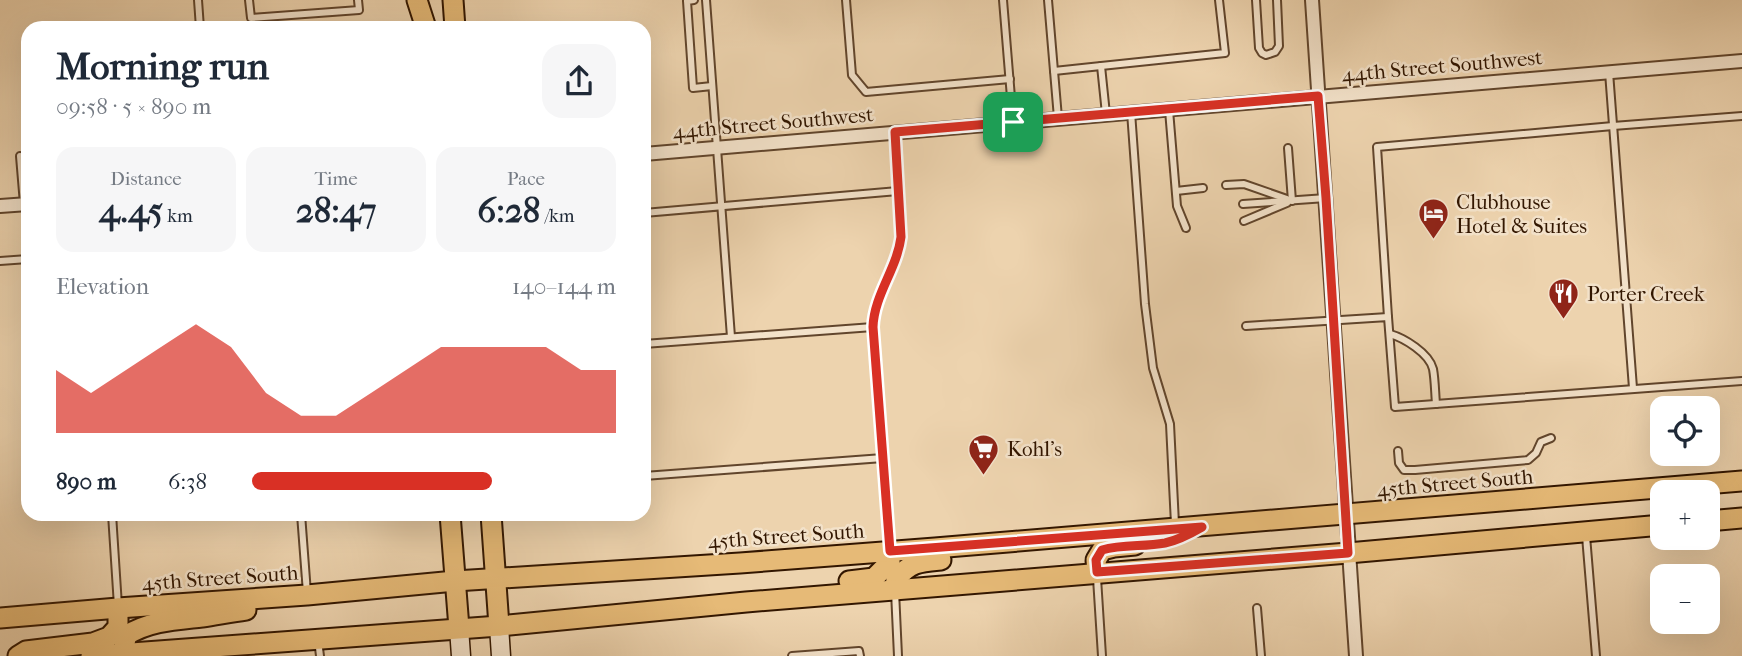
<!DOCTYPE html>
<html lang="en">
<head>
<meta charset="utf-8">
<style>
	body { margin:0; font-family:"IM FELL French Canon",serif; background:#f6f6f7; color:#1f2937; height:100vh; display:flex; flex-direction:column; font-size:26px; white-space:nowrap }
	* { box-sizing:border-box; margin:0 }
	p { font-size:23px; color:#747a83 }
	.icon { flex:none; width:38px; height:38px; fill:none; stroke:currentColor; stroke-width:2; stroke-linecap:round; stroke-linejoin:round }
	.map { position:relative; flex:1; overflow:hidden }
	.drawer { position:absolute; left:21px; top:21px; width:630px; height:500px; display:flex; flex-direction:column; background:#fff; border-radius:21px; box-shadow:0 7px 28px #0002 }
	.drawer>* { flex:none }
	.tools { position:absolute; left:1650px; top:396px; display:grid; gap:14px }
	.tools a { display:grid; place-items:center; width:70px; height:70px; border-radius:14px; background:#fff; box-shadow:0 7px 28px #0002; font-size:35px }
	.pin { position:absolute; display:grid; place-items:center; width:60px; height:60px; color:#fff; margin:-30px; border-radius:14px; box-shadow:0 4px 10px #0006 }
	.round { display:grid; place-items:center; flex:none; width:74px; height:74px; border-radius:21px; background:#f6f6f7 }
	.summary { display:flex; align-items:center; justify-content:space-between; height:119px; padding:0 35px }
	h1 { font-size:38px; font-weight:800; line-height:52px }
	.figures { display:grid; grid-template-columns:repeat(3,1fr); gap:10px; height:119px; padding:7px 35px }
	.figures div { display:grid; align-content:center; border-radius:18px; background:#f6f6f7; text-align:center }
	.figures b { font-size:35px; font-weight:800 }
	.figures small { font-size:19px; font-weight:400 }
	.figures p { font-size:19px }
	.chart { height:196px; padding:14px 35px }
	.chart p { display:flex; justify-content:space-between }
	.chart svg { width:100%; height:126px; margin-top:7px; fill:#d93025; opacity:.7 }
	ul { padding:0 35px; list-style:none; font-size:23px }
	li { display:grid; grid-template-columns:112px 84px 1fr; align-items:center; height:52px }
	li i { height:18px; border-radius:9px; background:#d93025 }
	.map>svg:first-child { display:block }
</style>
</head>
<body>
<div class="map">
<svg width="1742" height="656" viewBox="0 0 1742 656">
	<rect width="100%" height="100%" fill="#edd3ae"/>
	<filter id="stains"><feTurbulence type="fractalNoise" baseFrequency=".00286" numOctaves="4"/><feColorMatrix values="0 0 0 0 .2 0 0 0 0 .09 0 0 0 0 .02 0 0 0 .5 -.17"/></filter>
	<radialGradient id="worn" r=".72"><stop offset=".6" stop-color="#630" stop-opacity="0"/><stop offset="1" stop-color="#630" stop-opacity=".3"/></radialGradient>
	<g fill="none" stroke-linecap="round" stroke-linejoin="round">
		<defs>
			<g id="service">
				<path d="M198 0 200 28"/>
				<path d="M249 0 251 18 359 10 358 0"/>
				<path d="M694 0 687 1 693 88 712 86"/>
				<path d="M706 0 731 337"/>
				<path d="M846 0 852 75 866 92 1010 79"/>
				<path d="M1003 0 1013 122"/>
				<path d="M1048 0 1054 71 1101 66"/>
				<path d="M1256 0 1259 48 1262 53 1266 55 1275 52 1279 46 1277 0"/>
				<path d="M1054 71 1058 118"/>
				<path d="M1609 72 1633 388"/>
				<path d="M1169 110 1177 206 1186 228"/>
				<path d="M1131 112 1145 304 1153 368 1170 424 1175 524"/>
				<path d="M1106 114 1101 66 1225 53 1219 0"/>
				<path d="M1288 148 1292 201"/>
				<path d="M20 156 24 204"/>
				<path d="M1226 185 1244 184 1287 199"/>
				<path d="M1176 191 1203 188"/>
				<path d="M1243 204 1326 198"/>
				<path d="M644 213 898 191"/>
				<path d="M1244 221 1287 203"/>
				<path d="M0 261 28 259"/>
				<path d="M1388 317 1377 147 1613 126 1742 116"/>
				<path d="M1246 326 1388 317 1395 407 1742 381"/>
				<path d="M1390 334C1404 338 1429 353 1433 369 1435 380 1435 392 1436 404"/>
				<path d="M644 344 873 327"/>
				<path d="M1398 451 1399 463 1404 470H1415L1528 460 1536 453 1541 442 1551 438"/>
				<path d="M644 476 883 458"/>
				<path d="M112 514 118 606"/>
				<path d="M301 514 307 593"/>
				<path d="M1586 536 1596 656"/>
				<path d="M890 548 873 327C874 295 897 269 901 237L895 132"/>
				<path d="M1097 578 1102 656"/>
				<path d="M895 591 898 656"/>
				<path d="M1257 608 1261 656"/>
				<path d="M318 640 320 656"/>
				<path d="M792 656 859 651 860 656"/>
			</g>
			<g id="minor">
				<path d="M1312 0 1356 656"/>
				<path d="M644 154 1742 61"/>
				<path d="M0 206 28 204"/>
			</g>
			<g id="secondary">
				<path d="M499 626 501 656"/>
				<path d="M459 628 461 656"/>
			</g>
			<g id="primary">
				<path d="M417 0 426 28"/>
				<path d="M453 0 455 28"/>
				<path d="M450 514 459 628"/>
				<path d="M491 514 499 626"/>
				<path d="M1708 521 1742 518"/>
				<path d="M1097 572 1096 560 1102 550 1114 547 1135 545"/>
				<path d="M849 581 874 578 890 562V551"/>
				<path d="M895 589 896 579C911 562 919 562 941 560"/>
				<path d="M0 618 118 608 307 595 455 581 740 563 935 548 1742 481"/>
				<path d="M122 654 127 635C150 621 175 620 202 617 216 615 231 612 246 610"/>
				<path d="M18 656 26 651 93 643 109 637 118 627V608"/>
				<path d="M91 656 499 626 746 602 1348 553 1662 525"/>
			</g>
		</defs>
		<use href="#service" stroke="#61452c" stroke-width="10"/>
		<use href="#minor" stroke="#61452c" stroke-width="16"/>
		<use href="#secondary" stroke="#321600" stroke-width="21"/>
		<use href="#primary" stroke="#321600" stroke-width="23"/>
		<use href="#service" stroke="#f3e2ca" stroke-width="6"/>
		<use href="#minor" stroke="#f3e2ca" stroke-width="12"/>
		<use href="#secondary" stroke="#f3e2ca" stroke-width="18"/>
		<use href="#primary" stroke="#e6ba77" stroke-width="19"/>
	</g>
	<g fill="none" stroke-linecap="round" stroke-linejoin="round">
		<defs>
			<path id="route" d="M1318 96 1326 198 1348 553 1097 572 1096 560 1102 550C1123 544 1144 547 1165 543 1179 540 1190 534 1202 527L890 551 873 327C874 295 897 269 901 237L895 132Z"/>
		</defs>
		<use href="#route" stroke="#fff" stroke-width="14"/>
		<use href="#route" stroke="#d93025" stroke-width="9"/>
	</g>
	<defs>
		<symbol id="hotel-pin" viewBox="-11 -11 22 30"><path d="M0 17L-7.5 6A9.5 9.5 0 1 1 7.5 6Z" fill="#8f2418" stroke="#f3e2ca"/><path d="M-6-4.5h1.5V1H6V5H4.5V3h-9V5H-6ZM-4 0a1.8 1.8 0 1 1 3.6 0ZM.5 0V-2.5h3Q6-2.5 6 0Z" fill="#fff"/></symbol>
		<symbol id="restaurant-pin" viewBox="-11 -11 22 30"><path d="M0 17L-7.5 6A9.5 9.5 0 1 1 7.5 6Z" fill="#8f2418" stroke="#f3e2ca"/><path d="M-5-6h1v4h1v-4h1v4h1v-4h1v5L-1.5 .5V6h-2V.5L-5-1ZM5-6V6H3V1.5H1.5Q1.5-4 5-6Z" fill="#fff"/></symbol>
		<symbol id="supermarket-pin" viewBox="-11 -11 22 30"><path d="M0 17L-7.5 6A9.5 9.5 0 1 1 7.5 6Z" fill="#8f2418" stroke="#f3e2ca"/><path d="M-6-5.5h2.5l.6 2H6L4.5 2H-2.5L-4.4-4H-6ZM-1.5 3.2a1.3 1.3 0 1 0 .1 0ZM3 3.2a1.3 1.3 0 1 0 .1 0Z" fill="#fff"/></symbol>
	</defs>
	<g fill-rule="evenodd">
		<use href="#hotel-pin" x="1416" y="196" width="35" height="47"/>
		<use href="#restaurant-pin" x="1546" y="276" width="35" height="47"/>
		<use href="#supermarket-pin" x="966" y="432" width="35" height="47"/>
	</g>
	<g text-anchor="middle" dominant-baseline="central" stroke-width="5" stroke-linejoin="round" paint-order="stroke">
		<g font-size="21" fill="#321600" stroke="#f3e2ca">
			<text transform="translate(1442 66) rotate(-5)">44th Street Southwest</text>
			<text transform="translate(773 123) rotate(-5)">44th Street Southwest</text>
			<text transform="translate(1455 483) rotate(-5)">45th Street South</text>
			<text transform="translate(786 536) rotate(-4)">45th Street South</text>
			<text transform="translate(220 578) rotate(-4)">45th Street South</text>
		</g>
		<g font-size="21" fill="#321600" stroke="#f3e2ca" text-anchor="start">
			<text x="1456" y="202">Clubhouse<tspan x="1456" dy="24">Hotel &amp; Suites</tspan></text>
			<text x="1587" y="294">Porter Creek</text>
			<text x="1007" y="449">Kohl's</text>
		</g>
	</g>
	<rect width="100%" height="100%" filter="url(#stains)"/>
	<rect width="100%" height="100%" fill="url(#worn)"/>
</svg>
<div class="tools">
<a><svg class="icon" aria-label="locate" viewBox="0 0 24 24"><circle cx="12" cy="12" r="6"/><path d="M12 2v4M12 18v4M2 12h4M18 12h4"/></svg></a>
<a>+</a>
<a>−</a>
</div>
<div class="pin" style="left:1013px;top:122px;background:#1e9e55"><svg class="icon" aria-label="arrive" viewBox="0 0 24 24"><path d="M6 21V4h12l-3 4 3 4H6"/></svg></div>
<section class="drawer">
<div class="summary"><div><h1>Morning run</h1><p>09:58 · 5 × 890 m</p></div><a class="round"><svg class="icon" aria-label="share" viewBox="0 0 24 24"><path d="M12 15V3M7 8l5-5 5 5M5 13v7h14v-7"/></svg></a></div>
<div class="figures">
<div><p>Distance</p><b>4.45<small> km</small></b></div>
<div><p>Time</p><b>28:47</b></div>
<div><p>Pace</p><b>6:28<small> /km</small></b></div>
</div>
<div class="chart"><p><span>Elevation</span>140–144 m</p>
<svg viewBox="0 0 160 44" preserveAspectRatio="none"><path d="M0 44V22L10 30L20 22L30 14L40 6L50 14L60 30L70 38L80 38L90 30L100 22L110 14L120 14L130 14L140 14L150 22L160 22V44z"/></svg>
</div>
<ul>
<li><b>890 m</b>6:38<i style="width:66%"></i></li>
</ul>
</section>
</div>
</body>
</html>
